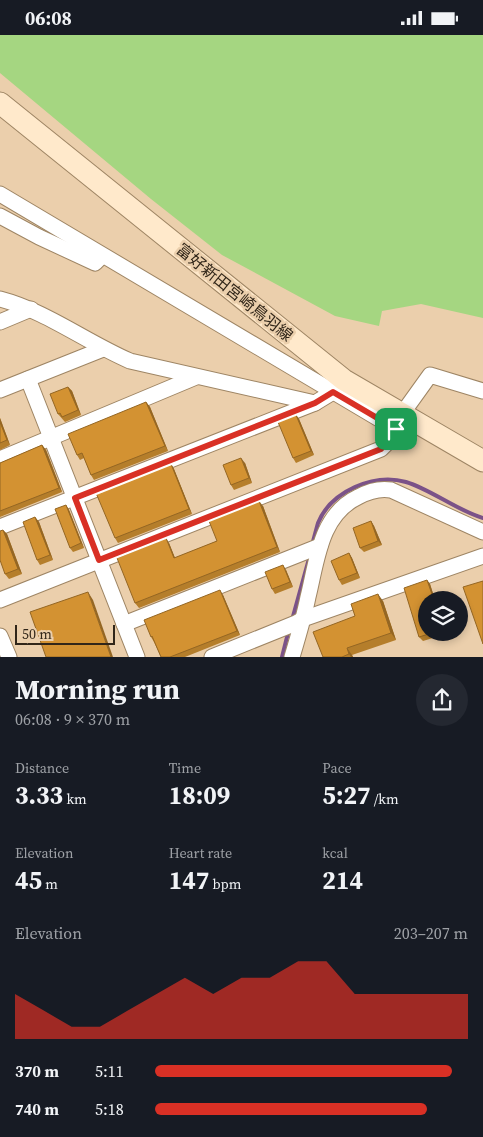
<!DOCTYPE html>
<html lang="en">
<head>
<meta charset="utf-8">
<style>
	body { margin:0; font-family:"Source Serif 4","Noto Sans JP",serif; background:#242831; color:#f1f3f6; height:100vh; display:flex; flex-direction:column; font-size:19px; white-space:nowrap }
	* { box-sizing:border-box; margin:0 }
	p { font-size:16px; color:#9ea1a6 }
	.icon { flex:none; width:28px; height:28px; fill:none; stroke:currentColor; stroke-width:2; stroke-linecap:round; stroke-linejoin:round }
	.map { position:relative; height:622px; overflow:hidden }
	.panel { display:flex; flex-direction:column; background:#171b24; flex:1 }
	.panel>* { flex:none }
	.fabs { position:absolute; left:418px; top:556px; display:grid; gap:10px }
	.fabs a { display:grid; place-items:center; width:50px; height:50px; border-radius:50%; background:#171b24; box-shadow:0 2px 8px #0003; font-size:25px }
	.scale { position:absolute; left:15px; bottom:12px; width:100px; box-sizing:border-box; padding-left:5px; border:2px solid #312619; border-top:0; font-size:14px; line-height:18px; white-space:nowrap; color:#312619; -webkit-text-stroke:4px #ebcfac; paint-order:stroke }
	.pin { position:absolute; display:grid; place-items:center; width:42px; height:42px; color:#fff; margin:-21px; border-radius:10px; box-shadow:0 2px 8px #0006 }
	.round { display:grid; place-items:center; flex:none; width:52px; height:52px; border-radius:26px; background:#242831 }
	.head { display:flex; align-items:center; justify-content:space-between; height:85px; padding:0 15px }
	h1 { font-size:28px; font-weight:700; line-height:38px }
	.stats { display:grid; grid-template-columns:repeat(3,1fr); gap:8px; height:85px; padding:5px 15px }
	.stats div { display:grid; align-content:center }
	.stats b { font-size:25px; font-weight:700 }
	.stats small { font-size:14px; font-weight:400 }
	.stats p { font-size:14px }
	.chart { height:140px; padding:10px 15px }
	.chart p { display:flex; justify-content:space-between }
	.chart svg { width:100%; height:90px; margin-top:5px; fill:#d93025; opacity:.7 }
	ul { padding:0 15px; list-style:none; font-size:16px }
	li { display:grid; grid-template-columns:80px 60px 1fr; align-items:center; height:38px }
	li i { height:12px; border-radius:6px; background:#d93025 }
	.status { display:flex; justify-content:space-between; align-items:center; height:35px; padding:0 25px; background:#171b24; direction:ltr }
	.status svg { height:14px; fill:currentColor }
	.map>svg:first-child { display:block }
</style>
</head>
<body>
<div class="status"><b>06:08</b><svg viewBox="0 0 49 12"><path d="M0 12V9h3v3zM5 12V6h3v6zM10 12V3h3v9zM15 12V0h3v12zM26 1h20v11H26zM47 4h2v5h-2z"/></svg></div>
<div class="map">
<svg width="483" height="622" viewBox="0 0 483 622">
	<rect width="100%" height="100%" fill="#ebcfac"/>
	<path fill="#a5d681" d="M0 0H483V283L421 269 382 276 379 291 335 281 222 220 151 164 0 38Z"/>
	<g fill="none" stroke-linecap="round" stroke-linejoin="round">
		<g stroke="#7b5288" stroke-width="4">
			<path d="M312 510C314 503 316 495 318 488 331 456 374 438 406 447 432 455 456 475 483 483"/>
			<path d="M292 585 310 520"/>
			<path d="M282 622 289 594"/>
		</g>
		<defs>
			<g id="street">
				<path d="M0 159 396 394"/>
				<path d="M0 181 39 202 95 228 102 221"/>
				<path d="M0 264C46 276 86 307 130 326L315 368 333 357"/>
				<path d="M0 287 31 274"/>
				<path d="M28 344 137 622"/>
				<path d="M0 355 103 314"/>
				<path d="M0 424 196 342"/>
				<path d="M0 492 315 368"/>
				<path d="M0 565 381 414 391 404 402 379 430 340 483 356"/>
				<path d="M124 589 320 511"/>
				<path d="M0 601 9 622"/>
				<path d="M212 622 296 588 303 584 483 521"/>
				<path d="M292 622C298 602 304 582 308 562 317 526 320 480 358 462 369 456 379 453 391 455L483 497"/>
			</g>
			<path id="secondary" d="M0 68 344 345 483 426"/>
		</defs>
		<use href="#street" stroke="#9e8564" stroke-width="17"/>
		<use href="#secondary" stroke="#9e8564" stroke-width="23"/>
		<use href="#street" stroke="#fff" stroke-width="15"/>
		<use href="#secondary" stroke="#ffe9cb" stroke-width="21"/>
	</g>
	<g fill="#b57e2b">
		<path d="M68 352 72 356 81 380 65 387 58 379Z"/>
		<path d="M146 367 150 372 168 416 94 445 91 440 84 423 80 425 77 420Z"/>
		<path d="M296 380 299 384 314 420 296 428 293 423Z"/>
		<path d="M0 383 10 410 0 415Z"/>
		<path d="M42 410 46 415 62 457 0 482V428Z"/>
		<path d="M245 428 252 448 234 455 231 450Z"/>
		<path d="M171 429 174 434 192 479 118 508 115 503Z"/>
		<path d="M66 470 69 475 84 513 73 517 70 513Z"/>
		<path d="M263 471 280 517 139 573 135 568 169 508 175 523 217 506Z"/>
		<path d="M35 482 39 487 53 525 40 530 37 525Z"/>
		<path d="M371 486 374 491 382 510 364 517 360 513Z"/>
		<path d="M3 495 7 499 22 539 9 544 5 539Z"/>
		<path d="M349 518 352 523 360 543 342 550 339 545Z"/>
		<path d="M286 535 293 552 275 559 272 554Z"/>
		<path d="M427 545 430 549 435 565H426V598H446V599L423 606 419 602Z"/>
		<path d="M223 560 240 600 185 622H161L154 607 151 602Z"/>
		<path d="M383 566 396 605 352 620 353 622H323L355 581Z"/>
	</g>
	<g fill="#946623">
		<path d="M68 352 72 356 81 380 78 375Z"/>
		<path d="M146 367 150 372 168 416 165 411Z"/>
		<path d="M296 380 299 384 314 420 311 416Z"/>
		<path d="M0 383 10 410 7 405 0 387Z"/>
		<path d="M42 410 46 415 62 457 59 453Z"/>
		<path d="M241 423 245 428 252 448 249 443Z"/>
		<path d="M171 429 174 434 192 479 189 474Z"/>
		<path d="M259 466 263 471 280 517 277 512Z"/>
		<path d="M66 470 69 475 84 513 81 508Z"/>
		<path d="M35 482 39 487 53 525 50 520Z"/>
		<path d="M371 486 374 491 382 510 378 506Z"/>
		<path d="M3 495 7 499 22 539 18 534Z"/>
		<path d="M166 503 169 508 177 528 174 523Z"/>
		<path d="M349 518 352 523 360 543 357 538Z"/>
		<path d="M283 530 286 535 293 552 290 547Z"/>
		<path d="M427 545 430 549 435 565H434Z"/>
		<path d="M220 555 223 560 240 600 237 596Z"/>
		<path d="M88 557 93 565 113 622H111Z"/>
		<path d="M378 559 383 566 396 605 391 598Z"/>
		<path d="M347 613 352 620 353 622H351L349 619Z"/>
	</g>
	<g fill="#d39232" stroke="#946623">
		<path d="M68 352 78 375 62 382 60 378 58 379 50 359Z"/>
		<path d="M146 367 165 411 91 440 82 418 77 420 68 399Z"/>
		<path d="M296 380 311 416 293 423 278 387Z"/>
		<path d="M0 387 7 405 0 408Z"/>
		<path d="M42 410 59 453 0 476V428Z"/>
		<path d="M241 423 249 443 231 450 223 430Z"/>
		<path d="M171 429 189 474 115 503 96 458Z"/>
		<path d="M259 466 277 512 135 568 117 523 166 503 174 523 217 506 209 486Z"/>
		<path d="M66 470 81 508 70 513 55 474Z"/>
		<path d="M35 482 50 520 37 525 23 487Z"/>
		<path d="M371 486 378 506 360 513 353 493Z"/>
		<path d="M3 495 18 534 5 539 0 525V496Z"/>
		<path d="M349 518 357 538 339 545 331 526Z"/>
		<path d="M283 530 290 547 272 554 265 537Z"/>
		<path d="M427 545 434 565H426V598H432L419 602 404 553Z"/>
		<path d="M483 546V609L463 552Z"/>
		<path d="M220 555 237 596 170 622H161L152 601 151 602 144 585Z"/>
		<path d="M88 557 111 622H46L30 577Z"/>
		<path d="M378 559 391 598 347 613 349 619 342 622H323L313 597 355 581 351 569Z"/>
	</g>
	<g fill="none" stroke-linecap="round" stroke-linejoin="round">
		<defs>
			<path id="route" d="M333 357 396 394 391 404 381 414 99 525 75 463 315 368Z"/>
		</defs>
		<use href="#route" stroke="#fff" stroke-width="10"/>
		<use href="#route" stroke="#d93025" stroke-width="6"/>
	</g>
	<g text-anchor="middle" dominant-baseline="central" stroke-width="5" stroke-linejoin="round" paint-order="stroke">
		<g font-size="16" fill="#312619" stroke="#ebcfac">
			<text transform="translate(235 257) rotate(39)">富好新田宮崎鳥羽線</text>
		</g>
	</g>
</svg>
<div class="fabs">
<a><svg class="icon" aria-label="layers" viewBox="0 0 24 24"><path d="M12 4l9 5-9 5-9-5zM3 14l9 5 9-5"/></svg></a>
</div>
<div class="scale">50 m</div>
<div class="pin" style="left:396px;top:394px;background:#1e9e55"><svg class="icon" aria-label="arrive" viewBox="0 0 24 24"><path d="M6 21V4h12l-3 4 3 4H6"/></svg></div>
</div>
<section class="panel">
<div class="head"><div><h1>Morning run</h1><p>06:08 · 9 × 370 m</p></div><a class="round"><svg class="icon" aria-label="share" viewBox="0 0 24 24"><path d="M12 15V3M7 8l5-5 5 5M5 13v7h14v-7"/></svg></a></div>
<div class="stats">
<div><p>Distance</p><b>3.33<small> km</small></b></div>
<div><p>Time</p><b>18:09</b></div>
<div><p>Pace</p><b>5:27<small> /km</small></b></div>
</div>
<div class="stats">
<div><p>Elevation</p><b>45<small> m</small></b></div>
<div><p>Heart rate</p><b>147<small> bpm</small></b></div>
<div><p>kcal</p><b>214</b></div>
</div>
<div class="chart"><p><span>Elevation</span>203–207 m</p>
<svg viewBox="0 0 160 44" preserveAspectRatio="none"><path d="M0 44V22L10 30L20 38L30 38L40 30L50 22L60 14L70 22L80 14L90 14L100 6L110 6L120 22L130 22L140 22L150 22L160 22V44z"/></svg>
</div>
<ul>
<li><b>370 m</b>5:11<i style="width:95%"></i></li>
<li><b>740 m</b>5:18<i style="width:87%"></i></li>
</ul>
</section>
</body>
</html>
